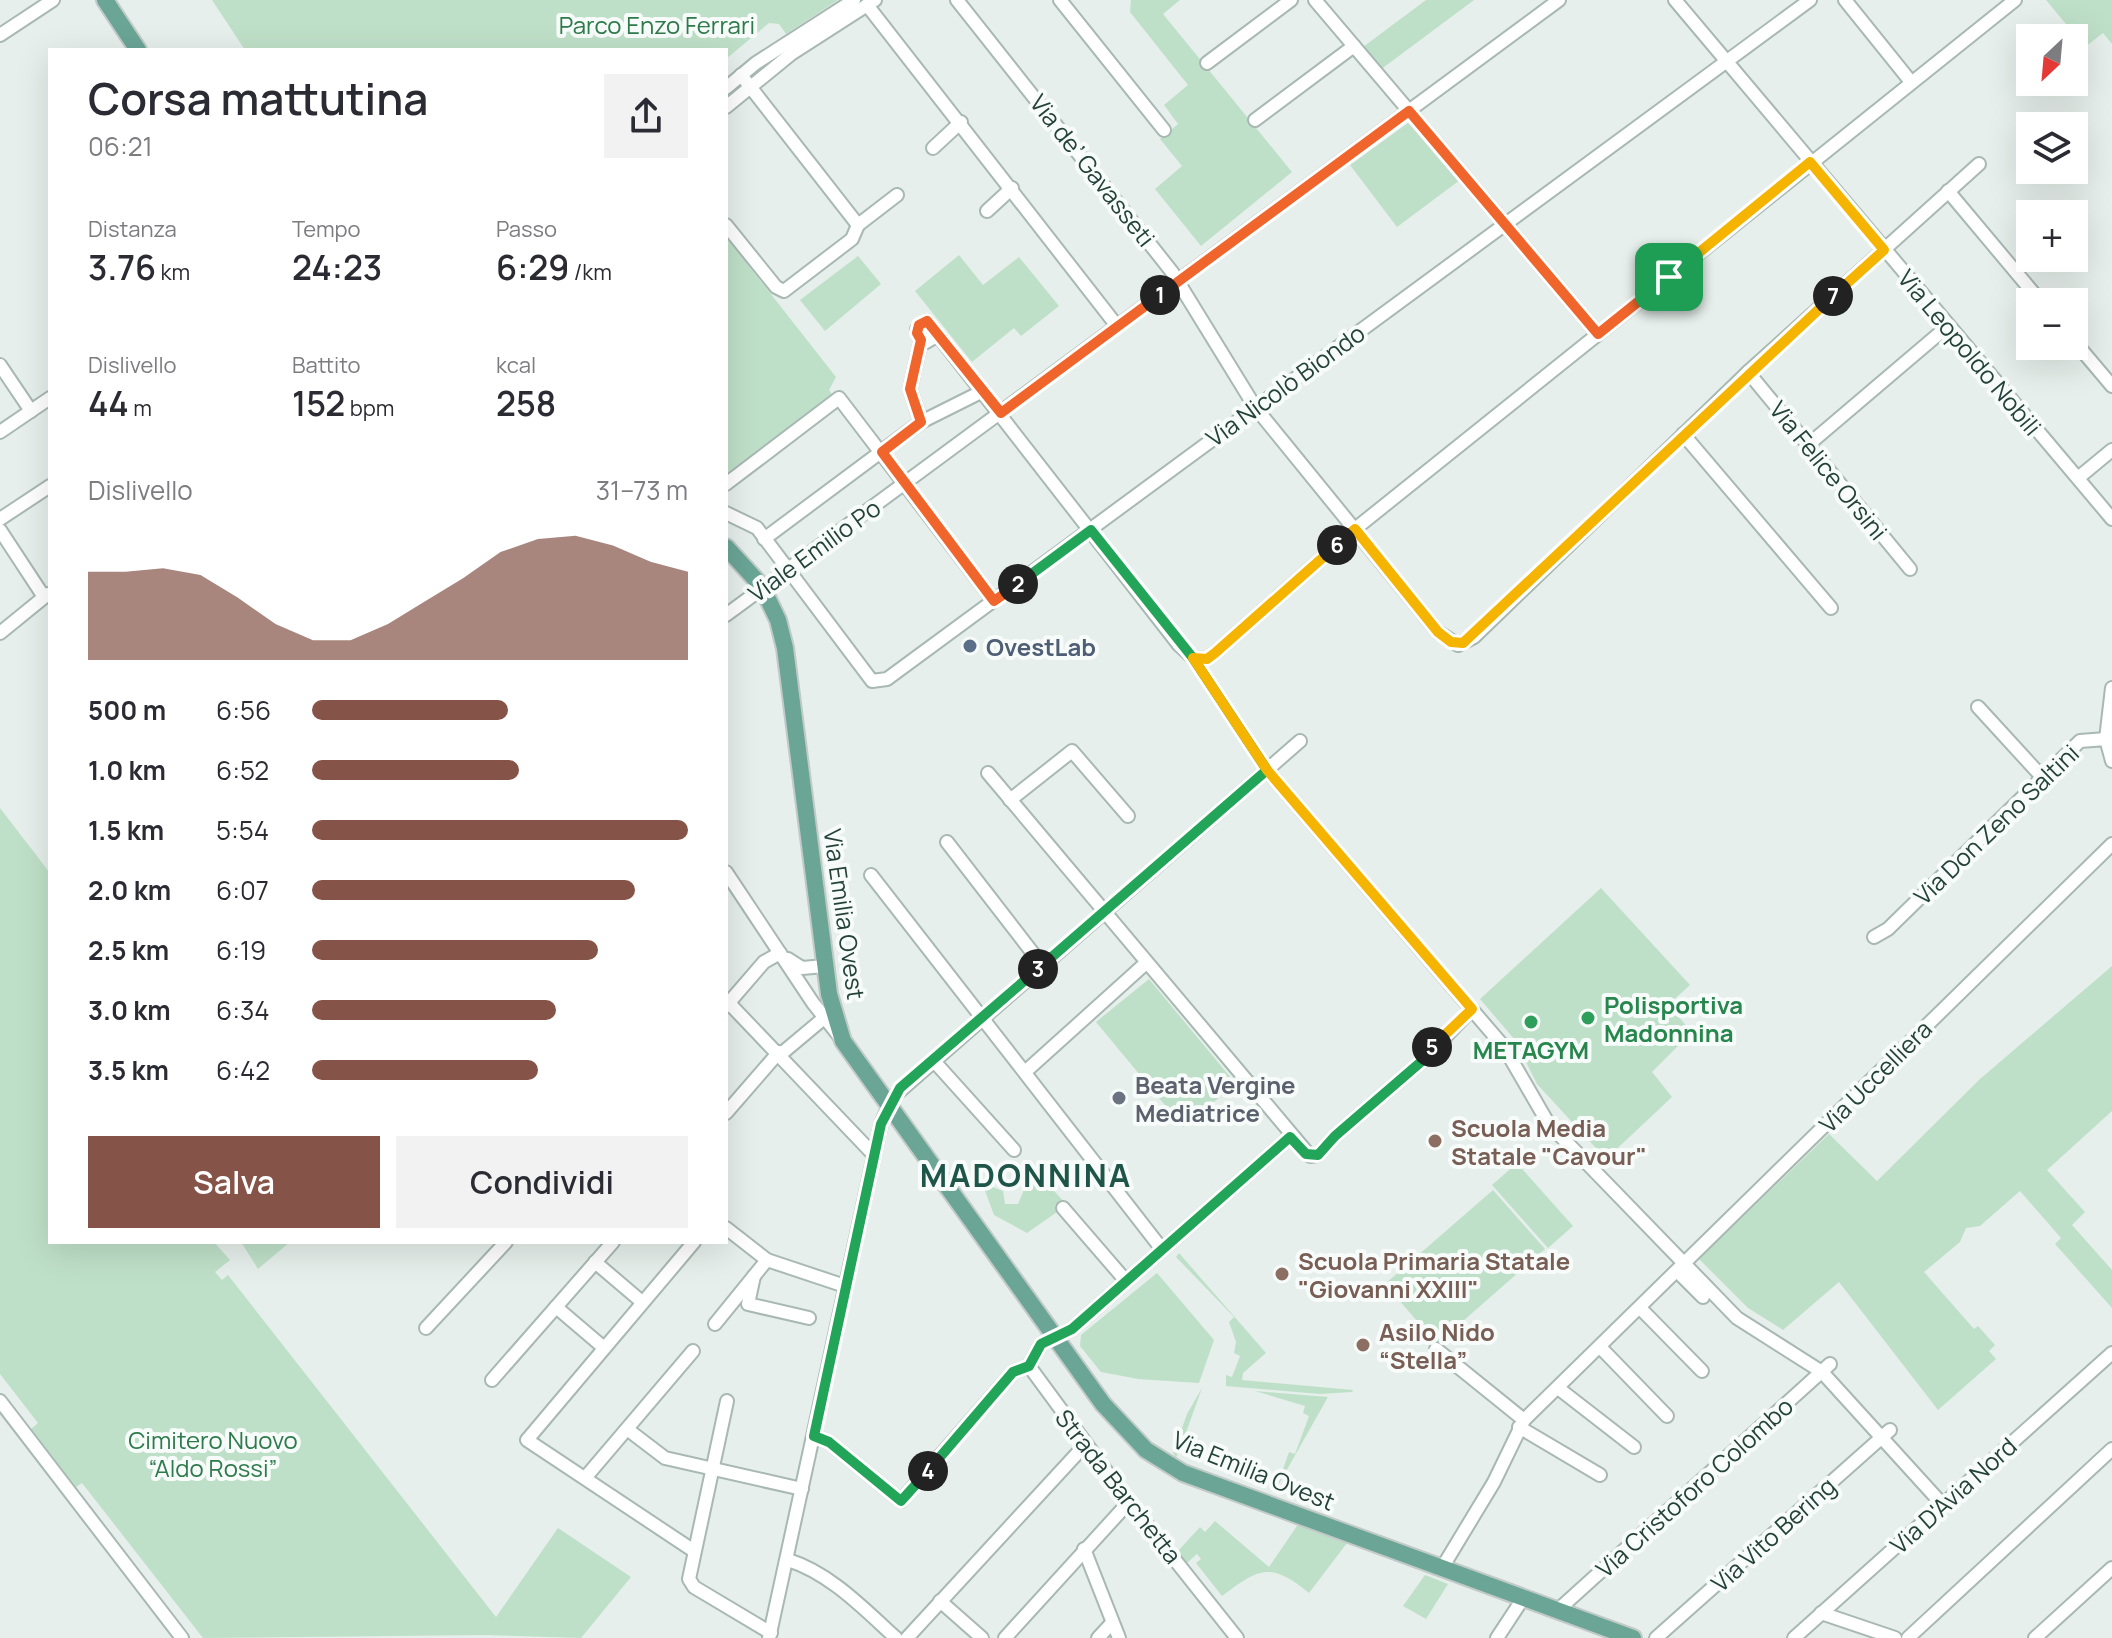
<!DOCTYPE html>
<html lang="it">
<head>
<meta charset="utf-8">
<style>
	body { margin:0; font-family:Manrope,sans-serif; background:#f2f2f3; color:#2b2b33; height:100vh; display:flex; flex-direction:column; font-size:30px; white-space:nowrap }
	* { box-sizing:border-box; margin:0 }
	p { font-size:26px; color:#7c7c81 }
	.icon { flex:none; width:44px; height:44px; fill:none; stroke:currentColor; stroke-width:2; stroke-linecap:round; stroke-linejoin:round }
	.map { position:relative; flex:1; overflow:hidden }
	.sheet { position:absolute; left:48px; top:48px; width:680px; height:1196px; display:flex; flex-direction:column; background:#fff; border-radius:0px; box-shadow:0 8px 32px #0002 }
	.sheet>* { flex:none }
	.needle { width:52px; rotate:206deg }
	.fabs { position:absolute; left:2016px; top:24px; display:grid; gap:16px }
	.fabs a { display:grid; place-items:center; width:72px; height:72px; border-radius:0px; background:#fff; box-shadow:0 8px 32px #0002; font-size:40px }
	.pin { position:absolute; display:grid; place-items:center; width:68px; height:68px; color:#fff; margin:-34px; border-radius:16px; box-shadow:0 4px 12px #0006 }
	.km { position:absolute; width:40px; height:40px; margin:-20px; border-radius:50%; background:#222; color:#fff; font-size:22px; line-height:40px; text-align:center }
	.round { display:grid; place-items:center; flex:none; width:84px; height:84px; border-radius:0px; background:#f2f2f3 }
	.head { display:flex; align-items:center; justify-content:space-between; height:136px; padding:0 40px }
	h1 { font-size:44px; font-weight:600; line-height:60px }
	.stats { display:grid; grid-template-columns:repeat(3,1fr); gap:12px; height:136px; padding:8px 40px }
	.stats div { display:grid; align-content:center }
	.stats b { font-size:34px; font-weight:600 }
	.stats small { font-size:22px; font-weight:400 }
	.stats p { font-size:22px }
	.chart { height:224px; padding:16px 40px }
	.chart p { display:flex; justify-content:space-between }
	.chart svg { width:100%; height:144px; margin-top:8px; fill:#855347; opacity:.7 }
	.cta { display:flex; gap:16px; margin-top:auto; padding:16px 40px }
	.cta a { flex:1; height:92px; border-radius:0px; background:#855347; color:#fff; font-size:32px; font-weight:600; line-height:92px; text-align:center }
	.cta a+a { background:#f2f2f3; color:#2b2b33 }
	ul { padding:0 40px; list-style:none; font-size:26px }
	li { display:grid; grid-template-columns:128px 96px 1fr; align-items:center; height:60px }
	li i { height:20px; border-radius:10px; background:#855347 }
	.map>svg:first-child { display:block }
</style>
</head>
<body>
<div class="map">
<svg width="2112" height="1638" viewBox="0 0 2112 1638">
	<rect width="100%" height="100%" fill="#e6efeb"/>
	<g fill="#bfe0c8">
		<path d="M212 0H838L786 34 779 24 769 23 726 59V50H245Z"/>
		<path d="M1131 0H1180L1163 14 1292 172 1201 246 1155 189 1182 166 1160 139 1178 124 1164 105 1188 85 1130 12Z"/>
		<path d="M1426 0H1474L1380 70 1363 47Z"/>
		<path d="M2046 0H2112V44L2103 33 2085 47Z"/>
		<path d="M1408 123 1460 180 1397 227 1350 165Z"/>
		<path d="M726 237 836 377 829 390 836 400 726 482Z"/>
		<path d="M959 255 983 285 1019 257 1059 306 1021 336 1014 328 972 362 915 291Z"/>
		<path d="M858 256 881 284 825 331 800 300Z"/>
		<path d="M0 808 50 873V1242H214L230 1260 215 1272 222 1280 228 1275 496 1617 558 1528 631 1577 581 1638 484 1635 203 1638 82 1483 76 1487 31 1429 38 1423 0 1374Z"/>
		<path d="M1601 888 1690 985 1668 1005 1692 1032 1652 1072 1672 1097 1606 1159 1537 1084 1515 1040 1480 999Z"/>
		<path d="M2112 966V1111L2047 1170 2085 1212 2072 1225 2112 1270V1308L2055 1244 2061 1238 2020 1191 1980 1226 1966 1228 1960 1242 1924 1272 1974 1329 1978 1326 1995 1345 1989 1351 1996 1359 1938 1410 1839 1282 1783 1330 1748 1308 1699 1259 1829 1134 1877 1181 1980 1079Z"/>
		<path d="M1149 979 1236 1084 1183 1127 1096 1022Z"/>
		<path d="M1517 1163 1573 1226 1548 1248 1492 1185Z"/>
		<path d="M1033 1168 1067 1205 1027 1233 994 1215 984 1188 985 1184 1003 1191 1005 1204H1018Z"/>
		<path d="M1493 1190 1545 1249 1437 1344 1385 1284Z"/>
		<path d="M241 1242H290L258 1269Z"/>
		<path d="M1179 1253 1266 1353 1243 1373 1242 1380 1353 1390 1352 1392 1320 1394 1226 1386V1375L1232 1377 1240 1356 1234 1353 1236 1342 1229 1322 1234 1317 1176 1257Z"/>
		<path d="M1157 1273 1214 1340 1199 1383 1138 1379 1101 1372 1080 1346 1081 1335Z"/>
		<path d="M1202 1388 1179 1452 1176 1457 1173 1453 1187 1414Z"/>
		<path d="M1255 1391 1328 1397 1276 1489 1289 1452 1295 1454 1309 1416 1303 1413 1305 1406Z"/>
		<path d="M1215 1521 1269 1567 1299 1523 1347 1543 1309 1593C1271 1562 1260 1567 1222 1596L1196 1563 1201 1559 1197 1554 1187 1563 1178 1551 1200 1527 1205 1532Z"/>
		<path d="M1425 1575 1448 1584 1426 1619 1403 1606Z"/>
	</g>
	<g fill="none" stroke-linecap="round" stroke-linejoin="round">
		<defs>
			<g id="minor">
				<path d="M957 0 1172 272 1255 407 1438 632 1458 645 1474 637 1748 372 1979 164"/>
				<path d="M1060 0 1164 130"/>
				<path d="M1315 0 1598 334"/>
				<path d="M1675 0 2112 519"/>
				<path d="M1845 0 1911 82"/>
				<path d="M867 5 1117 326"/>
				<path d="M0 35 53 0"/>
				<path d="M1207 63 1291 0"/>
				<path d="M741 75 858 225 897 195"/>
				<path d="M726 88 756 63 854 0"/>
				<path d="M726 107 791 54 875 0"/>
				<path d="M1255 120 1354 46"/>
				<path d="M933 148 961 122"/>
				<path d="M1948 191 2041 302"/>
				<path d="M987 211 1012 188"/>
				<path d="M726 225 776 287 784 291 852 239 858 225"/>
				<path d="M938 335 926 342 919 337 917 329 927 321 1179 645 1193 658 1267 770 1504 1047 1548 1123 1737 1318 1822 1372 1942 1504"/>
				<path d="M2074 341 2112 386"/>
				<path d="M0 365 31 411"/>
				<path d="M1748 372 1910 569"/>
				<path d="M921 422 910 389 921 340"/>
				<path d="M0 432 50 398"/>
				<path d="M1683 434 1831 608"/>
				<path d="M1808 445 1948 326"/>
				<path d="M2078 478 2112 450"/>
				<path d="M726 484 839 398 994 601"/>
				<path d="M726 513 757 528 872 681 887 679 1810 0"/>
				<path d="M0 519 50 486"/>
				<path d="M0 530 44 597"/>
				<path d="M764 539 921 422 983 391"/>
				<path d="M726 615 1559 0"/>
				<path d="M0 633 48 594"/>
				<path d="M1193 658 1207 659 1215 653 1355 529 2015 0"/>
				<path d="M1978 707 2043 778"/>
				<path d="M2106 739 2112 688"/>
				<path d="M988 773 1310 1156 1318 1155 1335 1136 1422 1061 1472 1009"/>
				<path d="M1010 800 1072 751 1128 816"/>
				<path d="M947 842 1042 965"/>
				<path d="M726 872 813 1003 840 1037"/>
				<path d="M871 875 1161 1248"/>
				<path d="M1874 937 1888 929 2080 741 2106 739 2112 761"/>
				<path d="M788 959 802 968 825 966"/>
				<path d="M726 1000 874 1155"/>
				<path d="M726 1006 764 962 780 953"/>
				<path d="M781 1054 824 1018"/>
				<path d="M933 1060 1014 1150"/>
				<path d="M1025 1072 1146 963"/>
				<path d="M726 1113 779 1052"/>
				<path d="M1063 1208 1126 1281"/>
				<path d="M726 1228 767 1260 845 1286"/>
				<path d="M595 1262 642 1302"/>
				<path d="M1677 1271 1703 1297"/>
				<path d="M754 1276 748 1304 809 1318"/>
				<path d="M556 1307 603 1347"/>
				<path d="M1640 1308 1702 1371"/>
				<path d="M715 1324 767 1260"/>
				<path d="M426 1328 506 1242"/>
				<path d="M1600 1347 1667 1416"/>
				<path d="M1436 1349 1524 1420"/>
				<path d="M492 1380 613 1242"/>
				<path d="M1558 1388 1634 1447"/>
				<path d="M0 1401 182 1638"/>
				<path d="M727 1401 689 1579 694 1587 771 1633"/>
				<path d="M1519 1427 1600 1475"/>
				<path d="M627 1429 665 1458 802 1489"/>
				<path d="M814 1436 829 1442 901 1501 1013 1372 1029 1366"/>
				<path d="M585 1478 693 1351"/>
				<path d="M1084 1549 1119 1638"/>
				<path d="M694 1551 527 1440 694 1242"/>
				<path d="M788 1560C830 1573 864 1609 896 1638"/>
				<path d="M1442 1568 1494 1482 1524 1420 2112 844"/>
				<path d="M940 1601 982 1638"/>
				<path d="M1558 1610 1830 1364"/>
				<path d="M1821 1613 1895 1638"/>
				<path d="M769 1638 881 1124 893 1097 1300 741"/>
				<path d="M907 1638 1085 1445"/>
				<path d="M1005 1638 1129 1502"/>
				<path d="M1098 1638 1111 1624"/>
				<path d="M1237 1638 1129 1502 1029 1366 1041 1344 1072 1329 1290 1137"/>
				<path d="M1497 1638 1524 1597"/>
				<path d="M1656 1638 1890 1430"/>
				<path d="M1794 1638 2112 1353"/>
				<path d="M1908 1638 2112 1449"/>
				<path d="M2035 1638 2112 1568"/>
			</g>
			<g id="major">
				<path d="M105 0 138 50"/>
				<path d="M726 547 757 581"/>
				<path d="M766 595 778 620 785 648 829 994 843 1041 1103 1404 1146 1450 1183 1473 1633 1638"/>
			</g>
		</defs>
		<use href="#minor" stroke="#a8b8b2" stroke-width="16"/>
		<use href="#major" stroke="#c2cac8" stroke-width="20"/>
		<use href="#minor" stroke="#fff" stroke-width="12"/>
		<use href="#major" stroke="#6aa596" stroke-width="16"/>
		<defs>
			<path id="major-bridge" d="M757 581 766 595"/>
		</defs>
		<use href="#major-bridge" stroke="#c2cac8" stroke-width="20" stroke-linecap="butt"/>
		<use href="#major-bridge" stroke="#6aa596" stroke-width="16"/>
	</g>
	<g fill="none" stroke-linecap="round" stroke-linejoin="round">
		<defs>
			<path id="split-1" d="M1160 295 1409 111 1598 334 1669 277"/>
			<path id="split-2" d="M1018 584 994 601 882 452 921 422 910 389 921 340 917 333 919 325 927 321 1001 413 1160 295"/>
			<path id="split-3" d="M1018 584 1091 530 1193 658 1267 770 1038 969"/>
			<path id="split-4" d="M928 1471 901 1501 829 1442 814 1436 881 1124 900 1088 1038 969"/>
			<path id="split-5" d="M928 1471 1013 1372 1029 1366 1041 1344 1072 1329 1290 1137 1306 1154 1318 1155 1335 1136 1422 1061 1432 1047"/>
			<path id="split-6" d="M1337 545 1215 653 1207 659 1193 658 1267 770 1472 1009 1432 1047"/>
			<path id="split-7" d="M1337 545 1355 529 1438 632 1451 642 1463 643 1833 296"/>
			<path id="split-8" d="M1669 277 1810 162 1884 250 1833 296"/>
		</defs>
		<use href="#split-1" stroke="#fff" stroke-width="16"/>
		<use href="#split-2" stroke="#fff" stroke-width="16"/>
		<use href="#split-3" stroke="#fff" stroke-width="16"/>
		<use href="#split-4" stroke="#fff" stroke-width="16"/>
		<use href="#split-5" stroke="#fff" stroke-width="16"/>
		<use href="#split-6" stroke="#fff" stroke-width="16"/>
		<use href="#split-7" stroke="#fff" stroke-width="16"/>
		<use href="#split-8" stroke="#fff" stroke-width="16"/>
		<use href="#split-1" stroke="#f0652b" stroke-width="10"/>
		<use href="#split-2" stroke="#f0652b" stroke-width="10"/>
		<use href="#split-3" stroke="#22a559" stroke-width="10"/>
		<use href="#split-4" stroke="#22a559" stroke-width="10"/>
		<use href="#split-5" stroke="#22a559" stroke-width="10"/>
		<use href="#split-6" stroke="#f5b400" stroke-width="10"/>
		<use href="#split-7" stroke="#f5b400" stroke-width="10"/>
		<use href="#split-8" stroke="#f5b400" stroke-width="10"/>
	</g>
	<circle fill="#5c6f8a" stroke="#f7fbf9" stroke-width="3" cx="970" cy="646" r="8"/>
	<g fill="#2e9e5b" stroke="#f7fbf9" stroke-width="3">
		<circle cx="1588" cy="1018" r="8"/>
		<circle cx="1531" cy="1022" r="8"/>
	</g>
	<circle fill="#6b7280" stroke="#f7fbf9" stroke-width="3" cx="1119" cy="1098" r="8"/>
	<g fill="#8d6e63" stroke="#f7fbf9" stroke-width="3">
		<circle cx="1435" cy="1141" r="8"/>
		<circle cx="1282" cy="1274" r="8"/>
		<circle cx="1363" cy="1345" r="8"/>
	</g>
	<g text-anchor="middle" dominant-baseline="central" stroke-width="8" stroke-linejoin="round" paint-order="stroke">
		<g font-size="24" fill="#2d7a4b" stroke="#f7fbf9">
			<text x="657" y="24">Parco Enzo Ferrari</text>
			<text x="213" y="1439">Cimitero Nuovo<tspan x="213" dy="28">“Aldo Rossi”</tspan></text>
		</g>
		<g font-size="24" fill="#24423a" stroke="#f7fbf9">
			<text transform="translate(1093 170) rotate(52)">Via de’ Gavasseti</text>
			<text transform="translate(1970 352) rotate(50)">Via Leopoldo Nobili</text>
			<text transform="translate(1285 385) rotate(-36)">Via Nicolò Biondo</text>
			<text transform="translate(1829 470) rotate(51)">Via Felice Orsini</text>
			<text transform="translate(814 550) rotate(-36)">Viale Emilio Po</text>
			<text transform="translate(1996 824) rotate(-44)">Via Don Zeno Saltini</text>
			<text transform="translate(845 914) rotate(82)">Via Emilia Ovest</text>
			<text transform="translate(1875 1076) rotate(-45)">Via Uccelliera</text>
			<text transform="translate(1254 1470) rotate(22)">Via Emilia Ovest</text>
			<text transform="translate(1119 1486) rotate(52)">Strada Barchetta</text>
			<text transform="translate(1694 1487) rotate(-42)">Via Cristoforo Colombo</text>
			<text transform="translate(1953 1495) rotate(-42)">Via D'Avia Nord</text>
			<text transform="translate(1773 1534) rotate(-42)">Via Vito Bering</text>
		</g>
		<g font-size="24" font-weight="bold" fill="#4e5e75" stroke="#f7fbf9" text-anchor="start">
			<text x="986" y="646">OvestLab</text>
		</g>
		<g font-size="24" font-weight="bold" fill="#27864d" stroke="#f7fbf9" text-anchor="start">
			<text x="1604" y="1004">Polisportiva<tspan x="1604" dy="28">Madonnina</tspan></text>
			<text x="1531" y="1049" text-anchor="middle">METAGYM</text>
		</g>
		<g font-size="24" font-weight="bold" fill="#5b616d" stroke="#f7fbf9" text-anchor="start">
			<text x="1135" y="1084">Beata Vergine<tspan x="1135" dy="28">Mediatrice</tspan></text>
		</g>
		<g font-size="24" font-weight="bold" fill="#785e54" stroke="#f7fbf9" text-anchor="start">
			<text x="1451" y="1127">Scuola Media<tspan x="1451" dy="28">Statale "Cavour"</tspan></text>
			<text x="1298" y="1260">Scuola Primaria Statale<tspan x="1298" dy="28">"Giovanni XXIII"</tspan></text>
			<text x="1379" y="1331">Asilo Nido<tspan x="1379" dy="28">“Stella”</tspan></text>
		</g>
		<g font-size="32" font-weight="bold" letter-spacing="2" fill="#1f5548" stroke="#f7fbf9">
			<text x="1026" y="1175">MADONNINA</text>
		</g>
	</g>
</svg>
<div class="fabs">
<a><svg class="needle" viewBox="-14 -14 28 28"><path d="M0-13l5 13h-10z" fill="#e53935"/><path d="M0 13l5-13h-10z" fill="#7c7c81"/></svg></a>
<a><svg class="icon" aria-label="layers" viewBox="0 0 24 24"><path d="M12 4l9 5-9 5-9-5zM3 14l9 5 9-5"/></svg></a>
<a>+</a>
<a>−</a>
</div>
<div class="pin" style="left:1669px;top:277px;background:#1e9e55"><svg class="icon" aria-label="arrive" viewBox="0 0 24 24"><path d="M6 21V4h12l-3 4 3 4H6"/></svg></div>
<b class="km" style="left:1160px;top:295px">1</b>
<b class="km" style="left:1018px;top:584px">2</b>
<b class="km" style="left:1038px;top:969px">3</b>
<b class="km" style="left:928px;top:1471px">4</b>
<b class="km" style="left:1432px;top:1047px">5</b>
<b class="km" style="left:1337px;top:545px">6</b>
<b class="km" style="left:1833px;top:296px">7</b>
<section class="sheet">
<div class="head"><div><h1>Corsa mattutina</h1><p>06:21</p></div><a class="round"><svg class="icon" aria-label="share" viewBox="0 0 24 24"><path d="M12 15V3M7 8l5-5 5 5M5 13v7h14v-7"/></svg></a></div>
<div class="stats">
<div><p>Distanza</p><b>3.76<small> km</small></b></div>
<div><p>Tempo</p><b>24:23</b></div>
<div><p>Passo</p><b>6:29<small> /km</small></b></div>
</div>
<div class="stats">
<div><p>Dislivello</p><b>44<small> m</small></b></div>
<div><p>Battito</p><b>152<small> bpm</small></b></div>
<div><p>kcal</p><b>258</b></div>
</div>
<div class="chart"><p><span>Dislivello</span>31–73 m</p>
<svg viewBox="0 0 160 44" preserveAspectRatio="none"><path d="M0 44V17L10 17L20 16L30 18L40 25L50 33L60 38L70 38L80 33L90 26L100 19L110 11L120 7L130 6L140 9L150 14L160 17V44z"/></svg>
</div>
<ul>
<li><b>500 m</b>6:56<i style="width:52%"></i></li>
<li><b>1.0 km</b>6:52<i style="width:55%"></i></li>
<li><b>1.5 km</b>5:54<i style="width:100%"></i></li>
<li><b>2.0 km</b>6:07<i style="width:86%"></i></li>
<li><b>2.5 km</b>6:19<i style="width:76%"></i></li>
<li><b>3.0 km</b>6:34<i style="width:65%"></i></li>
<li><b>3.5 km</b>6:42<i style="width:60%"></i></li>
</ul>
<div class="cta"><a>Salva</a><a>Condividi</a></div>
</section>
</div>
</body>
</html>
